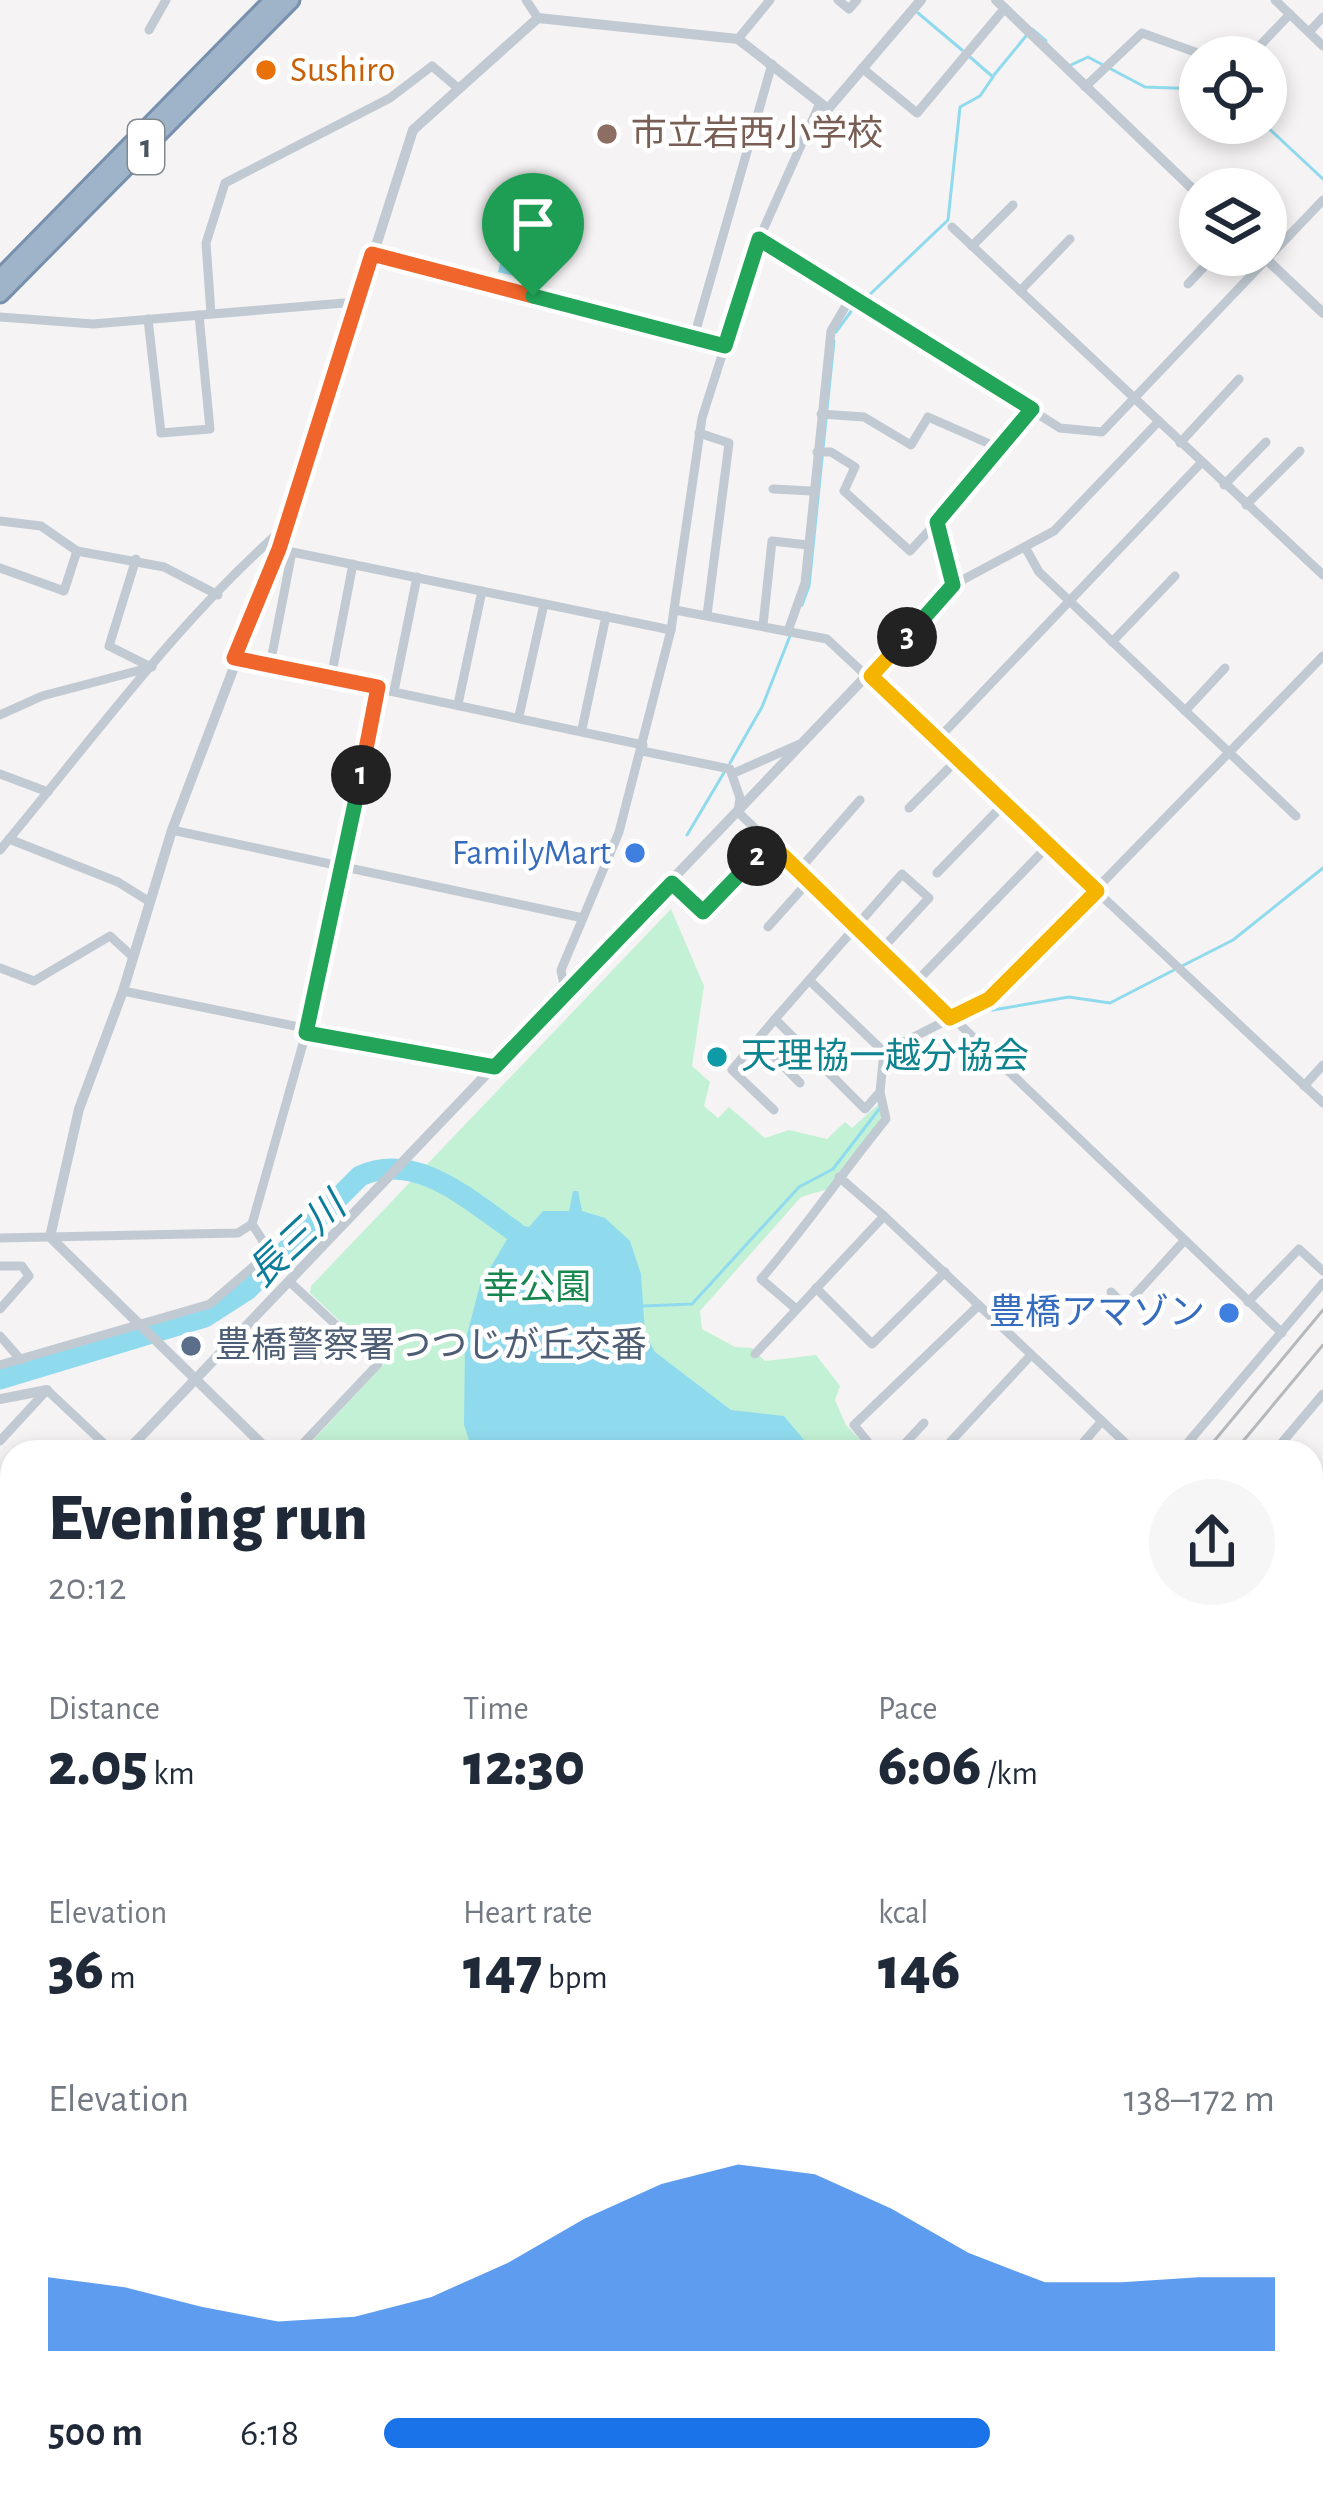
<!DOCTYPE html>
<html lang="en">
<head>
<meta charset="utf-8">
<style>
	body { margin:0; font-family:"Alegreya Sans","Noto Sans JP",sans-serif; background:#f6f6f7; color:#1f2937; height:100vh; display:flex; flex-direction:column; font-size:45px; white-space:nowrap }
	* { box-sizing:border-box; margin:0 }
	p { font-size:39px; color:#747a83 }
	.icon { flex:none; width:66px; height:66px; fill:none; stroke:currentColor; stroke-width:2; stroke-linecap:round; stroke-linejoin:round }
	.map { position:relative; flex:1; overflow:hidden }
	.drawer { position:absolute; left:0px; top:1440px; width:1323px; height:1062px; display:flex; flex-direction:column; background:#fff; border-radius:36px 36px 0 0; box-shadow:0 6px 18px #0003 }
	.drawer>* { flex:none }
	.tools { position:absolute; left:1179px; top:36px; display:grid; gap:24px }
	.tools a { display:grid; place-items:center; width:108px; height:108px; border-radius:50%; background:#fff; box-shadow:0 6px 18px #0003; font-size:60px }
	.pin { position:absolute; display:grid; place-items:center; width:102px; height:102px; color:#fff; margin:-123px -51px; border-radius:50% 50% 50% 0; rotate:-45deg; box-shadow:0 0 12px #0007 }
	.pin .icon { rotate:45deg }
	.km { position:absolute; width:60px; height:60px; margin:-30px; border-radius:50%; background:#222; color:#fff; font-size:33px; line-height:60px; text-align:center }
	.round { display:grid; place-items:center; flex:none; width:126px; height:126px; border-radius:63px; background:#f6f6f7 }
	.overview { display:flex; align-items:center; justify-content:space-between; height:204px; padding:0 48px }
	h1 { font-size:66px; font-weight:800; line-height:90px }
	.metrics { display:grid; grid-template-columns:repeat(3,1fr); gap:18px; height:204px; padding:12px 48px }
	.metrics div { display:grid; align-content:center }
	.metrics b { font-size:60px; font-weight:800 }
	.metrics small { font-size:33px; font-weight:400 }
	.metrics p { font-size:33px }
	.chart { height:336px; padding:24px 48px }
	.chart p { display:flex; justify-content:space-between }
	.chart svg { width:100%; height:216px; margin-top:12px; fill:#1a73e8; opacity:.7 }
	ul { padding:0 48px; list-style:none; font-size:39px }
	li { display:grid; grid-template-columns:192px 144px 1fr; align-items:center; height:90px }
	li i { height:30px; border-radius:15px; background:#1a73e8 }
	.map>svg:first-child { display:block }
</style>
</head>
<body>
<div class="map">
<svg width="1323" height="2502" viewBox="0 0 1323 2502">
	<rect width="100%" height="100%" fill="#f5f3f3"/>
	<path fill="#c3f1d5" d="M671 909 704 986 692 1066 710 1082 704 1106 718 1118 729 1107 765 1138 789 1130 827 1139 845 1122 852 1128 882 1101 881 1118 828 1189 801 1197 700 1311 702 1329 735 1347 752 1348 765 1361 816 1355 840 1386 835 1400 846 1425 871 1452H302L385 1363 310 1293 311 1286Z"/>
	<g fill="#90daee">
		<path d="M508 232 535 239 525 279 498 272Z"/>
		<path d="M573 1191H578L582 1211 605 1218 630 1241 641 1274 645 1334 655 1352 731 1410 784 1416 814 1452H473L464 1425 465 1342 480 1285 516 1224 529 1227 543 1211H569Z"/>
	</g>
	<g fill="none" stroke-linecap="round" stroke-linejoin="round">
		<g stroke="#90daee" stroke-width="3">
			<path d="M918 13 962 50"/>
			<path d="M1032 29 1046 41"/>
			<path d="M1069 66 1088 57 1103 65"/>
			<path d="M1111 69 1145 87 1200 89"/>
			<path d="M994 75 1026 36"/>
			<path d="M1263 123 1323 179"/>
			<path d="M863 301 948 220 960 107 980 96 993 77 970 57"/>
			<path d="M836 332 855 306"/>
			<path d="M827 409 834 341"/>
			<path d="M802 605 809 586 826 419"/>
			<path d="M730 763 762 707 790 636"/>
			<path d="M687 835 725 771"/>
			<path d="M1182 966 1233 940 1323 868"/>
			<path d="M987 1011 1069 997 1110 1003 1174 970"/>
			<path d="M644 1306 692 1304 799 1187 833 1169 880 1108"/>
		</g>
		<path stroke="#90daee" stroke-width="21" d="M0 1379 205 1317 247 1290 360 1176C416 1150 470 1201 514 1231"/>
		<defs>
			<g id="trunk">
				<path d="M0 278 273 0"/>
				<path d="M0 294 291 0"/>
			</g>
		</defs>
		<use href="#trunk" stroke="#7690ad" stroke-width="21"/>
		<g stroke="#c1cad2" stroke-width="9">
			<path d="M526 0 538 18"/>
			<path d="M838 0 849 9 857 0"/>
			<path d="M1275 0 1323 46"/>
			<path d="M149 30 166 0"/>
			<path d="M1309 32 1323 17"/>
			<path d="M738 39 770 0"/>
			<path d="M1249 57 1290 14"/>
			<path d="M862 68 917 113 1005 8"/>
			<path d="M1085 87 1142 33 1209 57"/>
			<path d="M952 227 1323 575"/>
			<path d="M759 239 1060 428 1102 432 1323 200"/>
			<path d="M972 246 1013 205"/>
			<path d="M372 254 725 346"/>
			<path d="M1188 284 1215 255"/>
			<path d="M1020 291 1070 239"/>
			<path d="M211 314 206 243 225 183 390 98 432 66 458 88"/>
			<path d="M0 317 93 324 356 302"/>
			<path d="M148 319 161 433 210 429 199 315"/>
			<path d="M694 337 772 64"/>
			<path d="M1032 408 937 522 953 585 1054 531 1159 421"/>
			<path d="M821 414 864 417 911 445 928 417 999 448"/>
			<path d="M699 433 729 443 707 615"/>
			<path d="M1180 443 1239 379"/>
			<path d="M817 452H831L855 467 844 491 910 551 937 522"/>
			<path d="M1224 485 1266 442"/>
			<path d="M773 489 812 491"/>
			<path d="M1246 505 1300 451"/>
			<path d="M0 521 41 526 77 551 164 567 218 595"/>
			<path d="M1025 547 1039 572 1296 816"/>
			<path d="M136 559 109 646 151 667"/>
			<path d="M0 568 64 591 77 551"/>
			<path d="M675 610 827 639 1323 1103"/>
			<path d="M763 625 772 541 808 545"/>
			<path d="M788 631 805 583 831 331 851 297"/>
			<path d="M1112 642 1175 576"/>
			<path d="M234 658 643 745"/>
			<path d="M270 665 292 552 671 630"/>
			<path d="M331 678 353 564"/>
			<path d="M394 691 417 577"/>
			<path d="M458 704 482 591"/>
			<path d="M1185 711 1225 668"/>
			<path d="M0 715 42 696 152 667"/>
			<path d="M519 716 544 604"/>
			<path d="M582 729 606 616"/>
			<path d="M937 740 1201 463"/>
			<path d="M642 751 730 769 740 798 738 812 1282 1333"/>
			<path d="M0 774 48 792"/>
			<path d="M732 774 804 742"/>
			<path d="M909 808 958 759"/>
			<path d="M172 830 583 918 619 832 671 630 702 418 759 239 820 103"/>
			<path d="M9 839 118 882 150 902"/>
			<path d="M0 850C91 741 178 620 285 527"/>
			<path d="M798 871 860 800"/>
			<path d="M937 873 1005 803"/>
			<path d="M672 883 703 912 770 843"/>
			<path d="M768 927 809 881"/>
			<path d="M0 968 34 981 110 936 133 957"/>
			<path d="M809 980 884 1052"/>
			<path d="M915 983 1049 845"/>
			<path d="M123 991 495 1067"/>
			<path d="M566 996 561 970 583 918"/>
			<path d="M758 1040 800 1083"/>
			<path d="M1304 1086 1323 1065"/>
			<path d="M880 1092 865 1109 775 1019 902 874 929 898 881 950"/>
			<path d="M774 1110 732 1070 775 1019"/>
			<path d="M839 1177 884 1216"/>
			<path d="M0 1238 238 1233 252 1224 306 1033 378 687"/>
			<path d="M0 1266H22L29 1276 0 1309"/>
			<path d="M292 1284 378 1364 295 1452"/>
			<path d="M816 1288 872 1344 945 1272"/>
			<path d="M1111 1292 1125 1306 1183 1242"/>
			<path d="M1248 1302 1299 1249 1323 1271"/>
			<path d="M795 1308 761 1279C806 1227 843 1172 886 1119L880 1092 884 1052 989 999 1323 656"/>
			<path d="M0 1336 21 1360"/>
			<path d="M755 1354 884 1216 1135 1452"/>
			<path d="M0 1365 210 1304 270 1252 252 1224"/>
			<path d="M0 1441 47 1390 113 1452"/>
			<path d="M876 1452 854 1425 978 1306"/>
			<path d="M897 1452 924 1423"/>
			<path d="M941 1452 1031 1355"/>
			<path d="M1075 1452 1102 1421"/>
			<path d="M1180 1452 1323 1283"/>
			<path d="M1274 1452 1323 1394"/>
			<path d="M1311 1518 1323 1501"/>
			<path d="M1311 1592 1323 1581"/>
			<path d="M1311 1595 1323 1598"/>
			<path d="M0 1631 12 1643"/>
			<path d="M1311 1695 1323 1698"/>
			<path d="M1311 1752 1323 1755"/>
			<path d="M0 1759 12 1753"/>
			<path d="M0 1846 12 1858"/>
			<path d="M1311 1871 1323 1821"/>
			<path d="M1311 1900 1323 1897"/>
			<path d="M0 1953 12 1965"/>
			<path d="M1311 1984 1323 1982"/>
			<path d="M0 2070 12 2057"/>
			<path d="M1311 2154 1323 2157"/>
			<path d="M0 2215 12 2203"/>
			<path d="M1311 2251 1323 2189"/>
			<path d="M0 2283 12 2295"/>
			<path d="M1311 2302 1323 2294"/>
			<path d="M0 2327 12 2314"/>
			<path d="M1311 2334 1323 2341"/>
			<path d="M1317 2397 1323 2391"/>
			<path d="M0 2469 12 2457"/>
			<path d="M212 2490 225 2502"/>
			<path d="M419 2490 432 2502"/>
			<path d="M693 2490 704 2502"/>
			<path d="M901 2490 912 2502"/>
			<path d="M81 2502 93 2490"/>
			<path d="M196 2502 208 2490"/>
			<path d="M295 2502 305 2490"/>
			<path d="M397 2502 407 2490"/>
			<path d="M497 2502 511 2490"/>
			<path d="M604 2502 617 2490"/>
			<path d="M680 2502 688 2490"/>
			<path d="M956 2502 967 2490"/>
			<path d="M1097 2502 1110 2490"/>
		</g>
		<g stroke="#c1cad2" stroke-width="10">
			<path d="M996 0 1200 196"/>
			<path d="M1262 255 1323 313"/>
			<path d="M0 1399 47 1390"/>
			<path d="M126 1452 953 585"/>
			<path d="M270 1452 50 1237 79 1109 123 991 172 830 279 549 413 130 538 18 738 39 828 109 921 0"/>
			<path d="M0 1588 12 1575"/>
			<path d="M1311 2093 1323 2082"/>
			<path d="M1280 2490 1292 2502"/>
			<path d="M860 2502 874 2490"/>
		</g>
		<use href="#trunk" stroke="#9fb4c9" stroke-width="15"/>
		<g stroke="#b5b8bd" stroke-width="3">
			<path d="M1205 1452 1323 1310"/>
			<path d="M1234 1452 1323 1345"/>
			<path d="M339 2502 349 2490"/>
			<path d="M374 2502 383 2490"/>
		</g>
	</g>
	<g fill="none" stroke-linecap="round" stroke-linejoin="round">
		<defs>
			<path id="split-1" d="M361 775 378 687 234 658 279 549 372 254 533 296"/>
			<path id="split-2" d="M361 775 306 1033 495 1067 672 883 703 912 757 856"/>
			<path id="split-3" d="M757 856 770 843 950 1018 989 999 1097 891 871 676 907 637"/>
			<path id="split-4" d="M533 296 725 346 759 239 1032 409 937 522 953 585 907 637"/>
		</defs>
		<use href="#split-1" stroke="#fff" stroke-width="24"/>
		<use href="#split-2" stroke="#fff" stroke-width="24"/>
		<use href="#split-3" stroke="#fff" stroke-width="24"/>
		<use href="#split-4" stroke="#fff" stroke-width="24"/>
		<use href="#split-1" stroke="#f0652b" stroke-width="15"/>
		<use href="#split-2" stroke="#22a559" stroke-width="15"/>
		<use href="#split-3" stroke="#f5b400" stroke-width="15"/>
		<use href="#split-4" stroke="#22a559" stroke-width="15"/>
	</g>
	<circle fill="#e8710a" stroke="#fff" stroke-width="4.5" cx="266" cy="70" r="12"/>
	<circle fill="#8d6e63" stroke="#fff" stroke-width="4.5" cx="607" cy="134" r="12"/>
	<g fill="#3f7fe0" stroke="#fff" stroke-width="4.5">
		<circle cx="635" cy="853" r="12"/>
		<circle cx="1229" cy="1313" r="12"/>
	</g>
	<circle fill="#0f9aa8" stroke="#fff" stroke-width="4.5" cx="717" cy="1057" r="12"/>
	<circle fill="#5c6f8a" stroke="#fff" stroke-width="4.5" cx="191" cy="1346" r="12"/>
	<g text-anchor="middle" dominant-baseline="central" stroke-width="9" stroke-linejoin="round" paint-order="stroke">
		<rect fill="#fff" stroke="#808990" stroke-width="3" x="128" y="120" width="36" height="54" rx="9"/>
		<g font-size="33" font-weight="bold" fill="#4a5661">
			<text x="146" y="147">1</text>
		</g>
		<g font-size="36" fill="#c56008" stroke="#fff" text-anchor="start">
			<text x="290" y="70">Sushiro</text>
		</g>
		<g font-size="36" fill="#785e54" stroke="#fff" text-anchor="start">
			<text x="631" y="134">市立岩西小学校</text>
		</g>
		<g font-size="36" fill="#366cbe" stroke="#fff" text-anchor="end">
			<text x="611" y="853">FamilyMart</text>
			<text x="1205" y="1313">豊橋アマゾン</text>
		</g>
		<g font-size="36" fill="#0d838f" stroke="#fff" text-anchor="start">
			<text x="741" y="1057">天理協一越分協会</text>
		</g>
		<g font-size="36" fill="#17864f" stroke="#fff">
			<text x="537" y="1288">幸公園</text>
		</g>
		<g font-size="36" fill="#4e5e75" stroke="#fff" text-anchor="start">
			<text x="215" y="1346">豊橋警察署つつじが丘交番</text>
		</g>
		<g font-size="39" font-style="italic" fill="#0c7c9b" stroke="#fff">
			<text transform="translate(297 1241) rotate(-43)">長三川</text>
		</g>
	</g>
</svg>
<div class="tools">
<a><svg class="icon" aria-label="locate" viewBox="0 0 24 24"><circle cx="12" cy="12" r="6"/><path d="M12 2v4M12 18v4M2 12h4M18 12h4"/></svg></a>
<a><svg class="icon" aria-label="layers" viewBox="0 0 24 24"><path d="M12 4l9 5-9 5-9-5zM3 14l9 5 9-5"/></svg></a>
</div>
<div class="pin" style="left:533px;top:296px;background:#1e9e55"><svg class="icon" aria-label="arrive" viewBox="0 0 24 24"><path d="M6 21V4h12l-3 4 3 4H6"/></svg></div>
<b class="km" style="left:361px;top:775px">1</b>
<b class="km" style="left:757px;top:856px">2</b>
<b class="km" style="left:907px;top:637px">3</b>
<section class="drawer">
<div class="overview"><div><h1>Evening run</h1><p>20:12</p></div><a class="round"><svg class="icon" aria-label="share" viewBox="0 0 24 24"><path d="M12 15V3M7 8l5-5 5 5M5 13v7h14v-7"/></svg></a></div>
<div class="metrics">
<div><p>Distance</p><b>2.05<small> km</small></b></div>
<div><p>Time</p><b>12:30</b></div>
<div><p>Pace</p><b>6:06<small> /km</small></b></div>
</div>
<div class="metrics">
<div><p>Elevation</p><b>36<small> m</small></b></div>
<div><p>Heart rate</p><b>147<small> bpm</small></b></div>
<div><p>kcal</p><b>146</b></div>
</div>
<div class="chart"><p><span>Elevation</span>138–172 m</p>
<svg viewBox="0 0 160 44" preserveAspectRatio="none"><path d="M0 44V29L10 31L20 35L30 38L40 37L50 33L60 26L70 17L80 10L90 6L100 8L110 15L120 24L130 30L140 30L150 29L160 29V44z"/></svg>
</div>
<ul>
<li><b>500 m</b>6:18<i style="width:68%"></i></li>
</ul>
</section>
</div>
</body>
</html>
